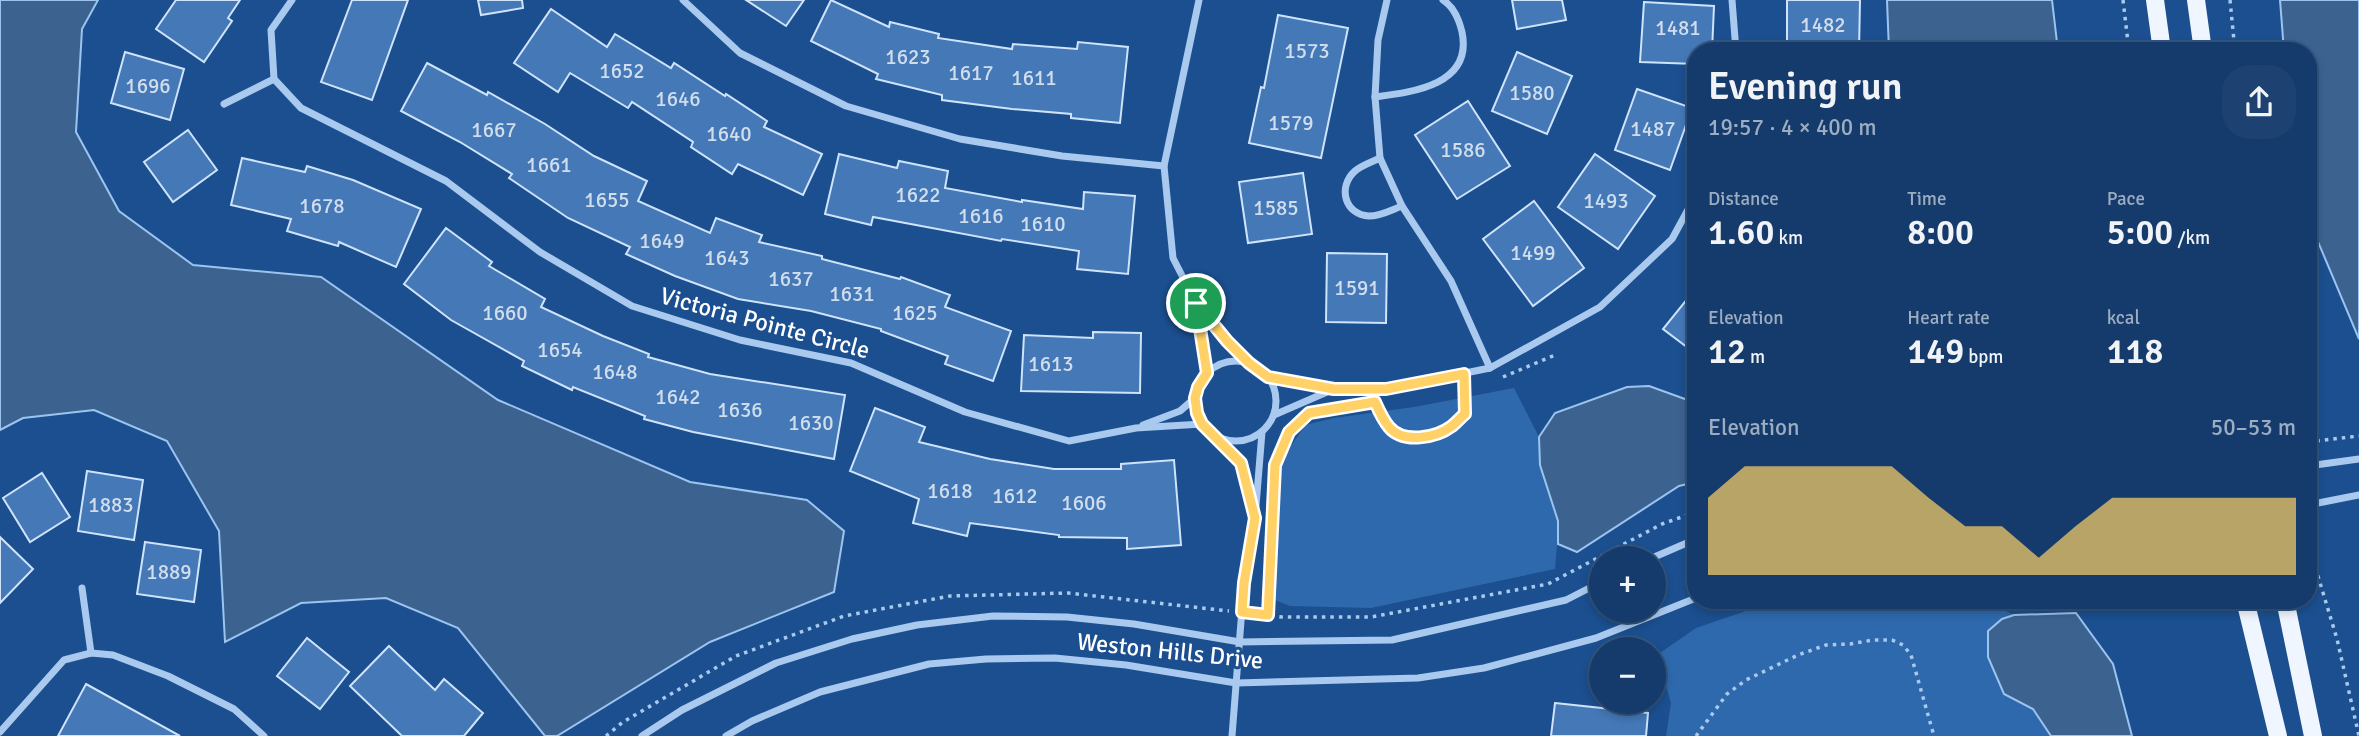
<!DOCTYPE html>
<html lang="en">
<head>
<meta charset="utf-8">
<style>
	body { margin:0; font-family:Signika,sans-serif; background:#1d4271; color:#f1f3f6; height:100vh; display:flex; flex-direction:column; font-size:26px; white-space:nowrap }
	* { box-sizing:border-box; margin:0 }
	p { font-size:23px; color:#9dadc1 }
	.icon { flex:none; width:38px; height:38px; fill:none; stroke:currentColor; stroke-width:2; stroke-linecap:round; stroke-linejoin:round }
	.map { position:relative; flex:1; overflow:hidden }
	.panel { position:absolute; left:1687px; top:42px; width:630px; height:567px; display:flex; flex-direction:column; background:#143b6b; border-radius:28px; box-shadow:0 4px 10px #0003,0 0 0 2px #33557e }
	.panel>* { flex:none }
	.buttons { position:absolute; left:1589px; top:546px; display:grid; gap:14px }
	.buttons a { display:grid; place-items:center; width:77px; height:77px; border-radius:50%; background:#143b6b; box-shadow:0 4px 10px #0003,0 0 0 2px #33557e; font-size:35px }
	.pin { position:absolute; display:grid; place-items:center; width:60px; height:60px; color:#fff; margin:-30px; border:4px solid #fff; border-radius:50%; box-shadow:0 2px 7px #0007 }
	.round { display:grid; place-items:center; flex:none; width:74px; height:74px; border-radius:28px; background:#1d4271 }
	.summary { display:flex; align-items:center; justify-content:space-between; height:119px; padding:0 21px }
	h1 { font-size:38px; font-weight:600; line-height:52px }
	.stats { display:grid; grid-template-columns:repeat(3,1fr); gap:10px; height:119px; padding:7px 21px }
	.stats div { display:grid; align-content:center }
	.stats b { font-size:35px; font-weight:600 }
	.stats small { font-size:19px; font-weight:400 }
	.stats p { font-size:19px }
	.chart { height:196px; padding:14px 21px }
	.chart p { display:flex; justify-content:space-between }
	.chart svg { width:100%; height:126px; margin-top:7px; fill:#ffd166; opacity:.7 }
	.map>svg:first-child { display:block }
</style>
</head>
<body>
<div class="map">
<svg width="2359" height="736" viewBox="0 0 2359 736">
	<rect width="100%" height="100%" fill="#1b4f8f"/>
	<g fill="#2e69ad">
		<path d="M1514 388 1539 437 1540 465 1559 521 1555 569 1371 608 1290 606 1275 600 1281 461 1305 425 1334 418 1414 407Z"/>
		<path d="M1778 600H1984L2014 615 2002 619 1988 657 2005 695 2033 709 2051 736H1666L1671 703 1657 655 1696 628Z"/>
	</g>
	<g fill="#3c6290" stroke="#9cc4f0" stroke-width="2">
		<path d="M0 0H98L82 29 76 132 119 211 193 265 321 277 498 400 690 482 807 500 844 531 834 592 710 642 557 736H545L458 628 386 598 301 603 225 642 219 531 167 441 94 410 23 418 0 430Z"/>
		<path d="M1887 0H2052L2058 51H1889Z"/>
		<path d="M2280 0H2359V339L2308 218V51H2284Z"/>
		<path d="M1649 386 1696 403V482L1679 486 1577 552 1558 544V521L1540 465 1539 437 1555 413 1627 387Z"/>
		<path d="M2076 613 2113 664 2132 736H2051L2033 709 2004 694 1988 657V631L2002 619 2014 615Z"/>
	</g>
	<g fill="#4478b7" stroke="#cfe3fa" stroke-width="2">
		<path d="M176 0H240L228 18 232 21 204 62 156 29Z"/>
		<path d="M352 0H408L372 100 321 82Z"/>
		<path d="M478 0H522L523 8 481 15Z"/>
		<path d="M746 0H804L786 26Z"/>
		<path d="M831 0 889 27 890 22 939 34 938 38 1012 49 1013 44 1077 49 1078 42 1128 47 1120 123 1071 118V114L1012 109 942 100V95L876 79 878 74 811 41Z"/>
		<path d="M1512 0H1562L1566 20 1517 29Z"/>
		<path d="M1787 0H1860L1859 51H1787Z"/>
		<path d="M1644 2 1714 6 1712 51H1696V64L1640 62Z"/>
		<path d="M551 9 607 47 615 34 671 68 674 63 725 96 726 94 767 121 764 127 822 154 803 195 738 164 732 174 691 147 693 142 632 102 628 108 570 73 558 92 514 63Z"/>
		<path d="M1278 15 1348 28 1321 158 1249 143 1261 87 1264 88Z"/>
		<path d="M125 52 184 69 170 120 111 103Z"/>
		<path d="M1517 52 1572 76 1547 134 1492 111Z"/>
		<path d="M427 63 487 95 488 92 545 124 594 156 647 181 638 201 710 233 716 218 762 235 759 242 822 256V259L900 279 901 277 950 295 945 307 1011 331 993 381 945 364 948 356 881 331V329L811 311 738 299 675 276 626 254 630 247 568 218 509 178 512 174 460 142 401 111Z"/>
		<path d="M1637 89 1692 108 1670 170 1615 150Z"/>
		<path d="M1468 101 1510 166 1457 199 1415 135Z"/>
		<path d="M188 130 217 170 173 202 144 162Z"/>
		<path d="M839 154 897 168 899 161 948 171 945 188 1022 202V200L1083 209 1084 192 1135 196 1128 274 1077 269 1079 251 1002 239 1001 241 873 217 871 225 825 214Z"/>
		<path d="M1595 154 1655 196 1618 249 1558 207Z"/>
		<path d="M242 158 305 172 307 166 353 180 421 209 396 267 339 242 338 246 287 231 291 219 231 205Z"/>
		<path d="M1303 173 1312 234 1248 243 1239 182Z"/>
		<path d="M1534 201 1584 268 1533 306 1483 239Z"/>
		<path d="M446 228 492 262 489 266 545 299 541 307 603 336 649 354 648 357 710 374 845 395 834 459 693 432 644 419 645 416 573 387 572 390 522 366 524 361 451 320 404 284Z"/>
		<path d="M1327 253 1387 254 1386 323 1326 322Z"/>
		<path d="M1696 288V354L1663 329Z"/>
		<path d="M1093 332 1141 333 1140 393 1021 391 1024 335 1093 338Z"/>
		<path d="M875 408 925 427 919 442 990 459 1054 469H1121V464L1174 460 1181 545 1127 549V538L1059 537V535L970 523 967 536 913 523 919 499 850 471Z"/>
		<path d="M87 471 143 480 134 540 78 531Z"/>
		<path d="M42 473 70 517 30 542 3 498Z"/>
		<path d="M0 537 33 569 0 603Z"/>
		<path d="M145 542 201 550 194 602 137 594Z"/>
		<path d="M307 638 349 672 320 709 277 676Z"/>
		<path d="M389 646 435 690 444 679 483 713 464 736H402L350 686Z"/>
		<path d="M86 684 180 736H58Z"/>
		<path d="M1555 703 1648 713 1646 736H1551Z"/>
	</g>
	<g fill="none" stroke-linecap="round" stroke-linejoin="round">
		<g stroke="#a9c9ee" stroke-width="3.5" stroke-dasharray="3.5 5" stroke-linecap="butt">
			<path d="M2123 0 2129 51"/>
			<path d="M2230 0 2235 51"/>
			<path d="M1503 377 1555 355"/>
			<path d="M1314 412 1365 404"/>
			<path d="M2308 442 2359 436"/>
			<path d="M2308 543 2337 639 2359 736"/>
			<path d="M1254 614 1282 617H1371L1548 584 1662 524 1696 512"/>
			<path d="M1268 615 1275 465 1288 432 1307 415"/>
			<path d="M606 736 623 722 736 656 844 616 950 596 1068 593 1229 611"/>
			<path d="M1696 736 1727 694 1746 680 1798 655 1826 645 1850 644 1873 640H1892L1903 645 1911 655 1934 736"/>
		</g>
		<path stroke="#a9c9ee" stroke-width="5" d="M1370 389C1375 402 1380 419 1390 429 1411 450 1448 430 1465 414L1464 374"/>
		<g stroke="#a9c9ee" stroke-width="7">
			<path d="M292 0 271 30 274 79 301 108 446 181 540 252 632 306 740 340 851 363 965 412 1069 441 1136 428 1202 424"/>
			<path d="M683 0 740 53 846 106 960 139 1062 156 1164 166"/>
			<path d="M1199 0 1164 166 1173 258 1196 303 1227 341 1249 363"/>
			<path d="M1387 0 1378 40 1375 97 1380 158 1402 206 1451 281 1490 368"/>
			<path d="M1732 0 1736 51"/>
			<path d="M1375 97C1413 92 1473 85 1462 32 1459 19 1454 7 1443 0"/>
			<path d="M224 104 274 79"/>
			<path d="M1380 158C1372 162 1362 165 1355 171 1337 187 1345 215 1369 216 1381 216 1391 210 1402 206"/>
			<path d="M1196 303 1207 373"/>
			<circle cx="1236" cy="401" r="40"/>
			<path d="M1268 377 1334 389H1386L1490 368 1600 307 1672 239 1696 195"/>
			<path d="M1274 415 1334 389"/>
			<path d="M1143 425 1180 411 1195 398"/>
			<path d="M1217 439 1241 463 1253 510"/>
			<path d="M2308 466 2359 459"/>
			<path d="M2308 505 2359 495"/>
			<path d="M1652 558 1696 539"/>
			<path d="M82 588 91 653"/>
			<path d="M0 732 64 660 91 653 113 655 168 676 234 709 264 736"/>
			<path d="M642 736 682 710 776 663 852 639 917 625 993 616 1067 617 1134 624 1240 642 1392 640 1566 600 1601 582"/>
			<path d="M726 736 752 721 820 692 929 664 986 659 1055 658 1126 665 1236 683 1418 678 1484 668 1596 638 1696 598"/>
			<path d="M1232 736 1244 583 1255 518 1262 432"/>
		</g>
		<g stroke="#f0f6ff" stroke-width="18">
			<path d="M2155 0 2162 51"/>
			<path d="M2196 0 2203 51"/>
			<path d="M2245 600 2278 736"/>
			<path d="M2285 600 2313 736"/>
		</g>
	</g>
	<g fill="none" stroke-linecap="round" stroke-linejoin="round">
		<defs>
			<path id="route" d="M1196 303 1227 341 1249 363 1268 377 1334 389H1386L1464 374 1465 414C1461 417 1457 422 1452 426 1436 438 1403 444 1389 427 1383 420 1379 411 1375 402L1309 413 1289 432 1275 465 1268 615 1242 612 1244 583 1255 518 1241 463 1202 424 1197 413 1195 398 1198 387 1207 373Z"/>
		</defs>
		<use href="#route" stroke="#fff" stroke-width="14"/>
		<use href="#route" stroke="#ffd166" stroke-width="9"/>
	</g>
	<g text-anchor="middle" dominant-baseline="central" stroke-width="6" stroke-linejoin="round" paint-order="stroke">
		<g font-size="21" fill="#d0dded">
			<text x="1823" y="25">1482</text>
			<text x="1678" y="28">1481</text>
			<text x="1307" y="51">1573</text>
			<text x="908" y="57">1623</text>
			<text x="622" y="71">1652</text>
			<text x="971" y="73">1617</text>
			<text x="1034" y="78">1611</text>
			<text x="148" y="86">1696</text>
			<text x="1532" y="93">1580</text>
			<text x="678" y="99">1646</text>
			<text x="1291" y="123">1579</text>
			<text x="1653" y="129">1487</text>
			<text x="494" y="130">1667</text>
			<text x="729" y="134">1640</text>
			<text x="1463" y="150">1586</text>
			<text x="549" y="165">1661</text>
			<text x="918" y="195">1622</text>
			<text x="607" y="200">1655</text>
			<text x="1606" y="201">1493</text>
			<text x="322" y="206">1678</text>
			<text x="1276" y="208">1585</text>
			<text x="981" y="216">1616</text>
			<text x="1043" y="224">1610</text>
			<text x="662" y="241">1649</text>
			<text x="1533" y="253">1499</text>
			<text x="727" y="258">1643</text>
			<text x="791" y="279">1637</text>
			<text x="1357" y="288">1591</text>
			<text x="852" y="294">1631</text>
			<text x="505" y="313">1660</text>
			<text x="915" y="313">1625</text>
			<text x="560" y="350">1654</text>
			<text x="1051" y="364">1613</text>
			<text x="615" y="372">1648</text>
			<text x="678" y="397">1642</text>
			<text x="740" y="410">1636</text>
			<text x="811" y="423">1630</text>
			<text x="950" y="491">1618</text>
			<text x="1015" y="496">1612</text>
			<text x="1084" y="503">1606</text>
			<text x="111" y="505">1883</text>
			<text x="169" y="572">1889</text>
		</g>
		<g font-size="24" fill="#fff" stroke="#1b4f8f">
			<text transform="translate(765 323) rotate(15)">Victoria Pointe Circle</text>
			<text transform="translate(1170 651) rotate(6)">Weston Hills Drive</text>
		</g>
	</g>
</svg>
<div class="buttons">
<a>+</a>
<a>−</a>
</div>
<div class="pin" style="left:1196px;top:303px;background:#1e9e55"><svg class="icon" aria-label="arrive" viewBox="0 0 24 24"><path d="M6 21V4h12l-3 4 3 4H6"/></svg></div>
<section class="panel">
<div class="summary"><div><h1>Evening run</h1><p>19:57 · 4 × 400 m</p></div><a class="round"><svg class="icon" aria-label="share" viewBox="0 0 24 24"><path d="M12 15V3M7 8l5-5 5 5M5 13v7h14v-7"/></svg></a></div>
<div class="stats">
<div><p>Distance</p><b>1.60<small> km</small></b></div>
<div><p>Time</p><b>8:00</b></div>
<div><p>Pace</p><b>5:00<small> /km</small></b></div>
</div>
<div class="stats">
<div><p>Elevation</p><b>12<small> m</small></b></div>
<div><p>Heart rate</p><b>149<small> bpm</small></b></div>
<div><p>kcal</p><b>118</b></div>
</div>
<div class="chart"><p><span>Elevation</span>50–53 m</p>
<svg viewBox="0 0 160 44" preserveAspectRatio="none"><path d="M0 44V17L10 6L20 6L30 6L40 6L50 6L60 17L70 27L80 27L90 38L100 27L110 17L120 17L130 17L140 17L150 17L160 17V44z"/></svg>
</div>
</section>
</div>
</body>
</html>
